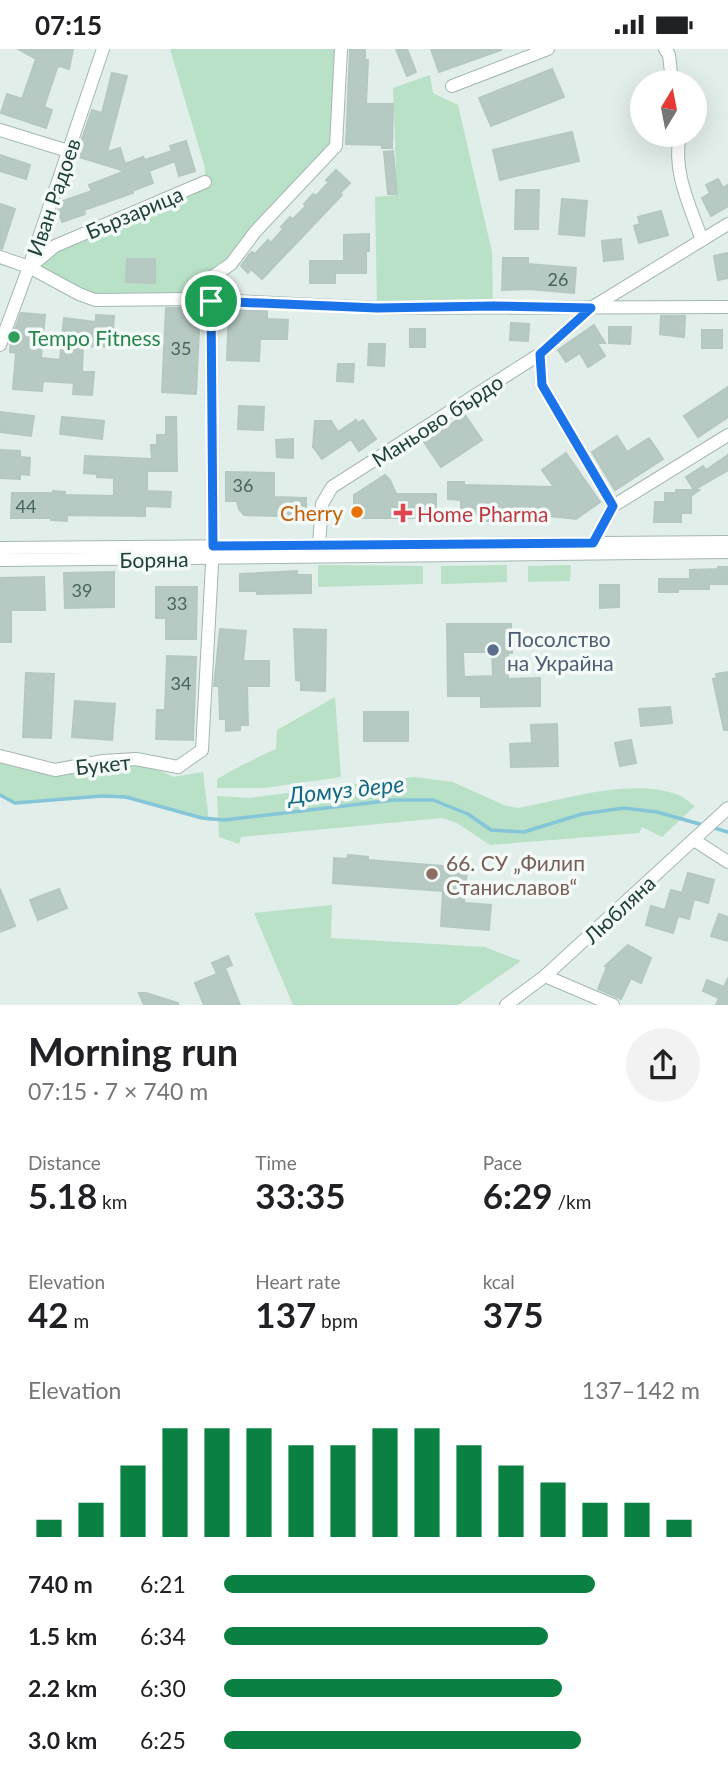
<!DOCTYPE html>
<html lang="en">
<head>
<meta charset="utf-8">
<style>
	body { margin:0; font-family:Lato,sans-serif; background:#f2f2f2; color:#202124; height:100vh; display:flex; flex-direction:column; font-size:26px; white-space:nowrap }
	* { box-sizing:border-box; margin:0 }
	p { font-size:23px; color:#757577 }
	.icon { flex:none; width:38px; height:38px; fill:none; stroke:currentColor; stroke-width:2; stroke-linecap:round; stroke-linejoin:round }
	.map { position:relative; height:956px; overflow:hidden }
	.details { display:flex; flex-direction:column; background:#fff; flex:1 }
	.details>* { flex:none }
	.needle { width:46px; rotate:10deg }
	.buttons { position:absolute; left:630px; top:21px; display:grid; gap:14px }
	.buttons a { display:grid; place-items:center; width:77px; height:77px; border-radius:50%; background:#fff; box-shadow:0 7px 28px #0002; font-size:35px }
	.pin { position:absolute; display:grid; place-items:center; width:60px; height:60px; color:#fff; margin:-30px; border:4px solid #fff; border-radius:50%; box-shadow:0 2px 7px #0007 }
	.round { display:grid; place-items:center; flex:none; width:74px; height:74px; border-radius:37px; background:#f2f2f2 }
	.overview { display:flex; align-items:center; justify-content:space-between; height:119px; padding:0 28px }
	h1 { font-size:38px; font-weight:700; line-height:52px }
	.figures { display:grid; grid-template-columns:repeat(3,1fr); gap:10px; height:119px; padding:7px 28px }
	.figures div { display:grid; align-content:center }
	.figures b { font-size:35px; font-weight:700 }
	.figures small { font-size:19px; font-weight:400 }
	.figures p { font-size:19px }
	.chart { height:196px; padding:14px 28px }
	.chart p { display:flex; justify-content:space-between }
	.chart svg { width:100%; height:126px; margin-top:7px; stroke:#0b8043; stroke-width:6 }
	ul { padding:0 28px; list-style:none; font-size:23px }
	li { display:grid; grid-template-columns:112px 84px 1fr; align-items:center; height:52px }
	li i { height:18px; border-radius:9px; background:#0b8043 }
	.status { display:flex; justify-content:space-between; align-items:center; height:49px; padding:0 35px; background:#fff; direction:ltr }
	.status svg { height:19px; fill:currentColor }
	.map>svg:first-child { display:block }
</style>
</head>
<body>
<div class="status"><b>07:15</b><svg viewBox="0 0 49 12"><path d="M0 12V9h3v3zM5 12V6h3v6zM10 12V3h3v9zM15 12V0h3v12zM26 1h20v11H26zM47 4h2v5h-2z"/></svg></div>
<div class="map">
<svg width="728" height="956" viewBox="0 0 728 956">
	<rect width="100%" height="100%" fill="#e2eeea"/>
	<g fill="#b9e1c7">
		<path d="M170 0H341L336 97 192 250 95 251 30 218 55 197 205 133V119Z"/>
		<path d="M430 26 433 44 458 56 492 203 493 257 377 259 375 148 397 146 393 39Z"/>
		<path d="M318 516 423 517V535L318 538Z"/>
		<path d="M507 516V533L441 535V517Z"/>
		<path d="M571 516 570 532 528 533V517Z"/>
		<path d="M335 648 341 728 264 739H217V730C236 719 255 709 276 700L277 681Z"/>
		<path d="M0 713C21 719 41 727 63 726 74 725 85 721 95 718 123 712 148 714 173 728L203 723 209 772 126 748 102 747 15 754 0 746Z"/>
		<path d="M414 728 453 733 506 757 518 759C566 750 629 729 676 745 683 747 689 753 695 757L662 788 642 778 639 784 490 796 457 774 442 769 241 788 239 795 219 788 217 747 248 749Z"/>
		<path d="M332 856 331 889 485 898 521 912 458 956H293L254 864Z"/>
	</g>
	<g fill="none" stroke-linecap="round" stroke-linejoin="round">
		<g stroke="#85c5d8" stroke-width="3.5">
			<path d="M0 746 15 754 102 747 126 748 202 769 224 771 394 751H433L468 765 491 781 524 783 582 765 624 759 657 763 703 776"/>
			<path d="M711 778 728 783"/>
		</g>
	</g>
	<g fill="#b7c9c3" stroke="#b4c8c1" stroke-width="2" fill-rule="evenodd">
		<path d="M18 0H73L69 20 60 17 57 19 44 58 52 61 46 79 1 64 7 45 22 50 36 10Z"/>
		<path d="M350 0H365V11H368L366 55H393L392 99H382V96L346 95Z"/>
		<path d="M396 0H407L416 23 407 27Z"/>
		<path d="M431 0H501V1L439 23Z"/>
		<path d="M552 20 564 48 491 77 479 49Z"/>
		<path d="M112 24 127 27 107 103 120 99 125 115 143 108 145 111 172 102 170 97 186 92 195 122 179 127 175 112 149 122 153 134 132 142 133 144 84 161 85 165 62 173 58 160 60 153 92 142 89 136 125 122 76 107 92 61 102 64Z"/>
		<path d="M572 83 579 112 500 131 493 101Z"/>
		<path d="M393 102 397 145H388L384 103Z"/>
		<path d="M0 106 30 116 26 130 0 122Z"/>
		<path d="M336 121 350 134 340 144 342 146 262 230 251 220 248 224 241 217 249 206 252 203 255 205 268 191 271 194 283 180 281 178 290 168 293 170 306 157 304 155 313 145 316 147 329 133 326 131Z"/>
		<path d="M718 130 723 139 728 136V157L711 167 702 149 710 144 706 136Z"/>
		<path d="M516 141H539L538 180H515Z"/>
		<path d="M562 150 587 152 584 187 559 185Z"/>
		<path d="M0 155 15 160 2 200 0 199Z"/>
		<path d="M661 162 668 186 639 194 634 177 640 175 638 168Z"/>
		<path d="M369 185V202H366V224H335V234H310V212H344V186Z"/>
		<path d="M621 190 623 210 604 212 602 192Z"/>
		<path d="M728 204V229L718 231 714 207Z"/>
		<path d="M503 209H528V215L576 219 574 244 528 240 502 241Z"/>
		<path d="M127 210H155V234L126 233Z"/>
		<path d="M166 259H200L196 345 162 343Z"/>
		<path d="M229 261 267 262V270L288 271 287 290H260L259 312 227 311Z"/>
		<path d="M21 264 45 266 41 309 60 311 64 269 96 273V266L114 267 112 298 83 297 82 323H94L92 346 73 345 74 334 43 332 42 342 13 340 16 304 10 303 11 291Z"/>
		<path d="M661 267H685L684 288 660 285Z"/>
		<path d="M511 274 529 275 528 292 510 291Z"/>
		<path d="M594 276 605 294H597L605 307 588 318 580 304 566 313 558 301Z"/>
		<path d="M609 278H631L630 295 609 294Z"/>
		<rect x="410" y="280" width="15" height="18"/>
		<rect x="702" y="281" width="20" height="18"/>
		<path d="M369 295H385L384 317 368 316Z"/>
		<path d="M338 315H354L353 333 337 332Z"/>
		<path d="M728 338V368L698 388 684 367Z"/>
		<path d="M239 357 264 358 263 381 238 380Z"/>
		<path d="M0 363 34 367 31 387 0 383Z"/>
		<path d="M465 366 482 391 441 418 424 393Z"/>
		<path d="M62 368 104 372 102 390 60 385Z"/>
		<path d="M166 368H176L177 422H147V442L171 443 170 458 145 457V467L67 466V472L51 471V469H11L12 444H53V442L65 443V446L114 447V429L97 428V425L84 424 85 407 152 410 151 396H157V386H166Z"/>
		<path d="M356 371 358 374 363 371 376 390 359 402 351 390 322 410 313 398 315 372H331L338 383Z"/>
		<path d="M617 387 627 403 649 389 663 410 615 441 592 403Z"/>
		<path d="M293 390V409L277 408 276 391Z"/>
		<path d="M0 401 20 402V408L30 409 29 426 20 425V430L0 429Z"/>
		<path d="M566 404 600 453 576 470 523 464V472H480V465L461 466V451L448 450V433H464V436L554 438 542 421Z"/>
		<path d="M728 406V421L694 441H699L691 447V464H681V473H654L655 453H665V444H676V441H694L686 428 703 417 706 421Z"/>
		<path d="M226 423 274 424V448L306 449V468L244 466 239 460 237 452H226Z"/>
		<path d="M385 426 390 431 396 445H436V469H354V446Z"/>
		<path d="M718 518H728V535H709V540H678V543H659V530H690V521L718 520Z"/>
		<path d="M297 522V526H311V544L257 545V542H240V525Z"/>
		<path d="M114 523V558L65 559 64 524Z"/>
		<path d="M44 528 45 561H11V593H0V529Z"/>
		<path d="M600 536H619V558L600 559Z"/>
		<path d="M156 538H197L196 590H166V569H156Z"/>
		<path d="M447 575H511L512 604H508V630L540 629V657L481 658V647H448ZM463 603H492L493 627 464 628Z"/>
		<path d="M220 580 246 582 243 612H269V637H247L248 676H240V681L226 682V670H220L219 637H214Z"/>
		<path d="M294 580 326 581 325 642 301 641V632L296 631Z"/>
		<path d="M167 607 196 608 193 691 156 690 157 661H165Z"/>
		<path d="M728 623V681H724L713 630 717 629 716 625Z"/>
		<path d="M26 624 54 625 51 689 23 688Z"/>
		<path d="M75 652 115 655 112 691 72 688Z"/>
		<path d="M670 658 672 674 641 677 639 660Z"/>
		<rect x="364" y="663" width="44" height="29"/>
		<path d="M557 675 558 717 511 718 510 695 532 694 531 676Z"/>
		<path d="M631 691 636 714 620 717 615 694Z"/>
		<path d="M348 806 368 808V811L467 819 464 854 491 856 489 881 441 877 443 842 333 834 334 809 347 810Z"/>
		<path d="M688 824 714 831 708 854 694 850 689 870 678 867 673 884 646 876 651 857 665 861 671 841 682 844Z"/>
		<path d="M0 840 15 877 0 883Z"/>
		<path d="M59 840 67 859 38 871 30 851Z"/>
		<path d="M719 865 728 868V892L711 887Z"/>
		<path d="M628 896 651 909 641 934 631 929 621 950 598 940 607 918 605 917Z"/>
		<path d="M228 907 232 916 225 919 240 956H204L195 934 217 925 212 914Z"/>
		<path d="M728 929V956H716L719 949 703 942 707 931 724 938Z"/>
		<path d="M139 944H146L178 954V956H144Z"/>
	</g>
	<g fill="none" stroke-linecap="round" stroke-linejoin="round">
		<defs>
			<g id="minor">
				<path d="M665 0 669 6 672 33"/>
				<path d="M452 37 548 0"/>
				<path d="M0 81 68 102"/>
				<path d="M680 86C672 122 690 157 702 191"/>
				<path d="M0 208 29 218 79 245 95 251 192 250 377 259 728 258"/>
				<path d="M30 218 55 197 205 133"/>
				<path d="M192 250 199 237 231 215 255 183 336 97 341 0"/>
				<path d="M0 296 29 218 103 0"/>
				<path d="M540 305 542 336 613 457"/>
				<path d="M593 494 613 457 728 386"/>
				<path d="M319 495 322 455 332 438 540 305 591 259 728 175"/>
				<path d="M0 499 728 493"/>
				<path d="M0 511 728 503"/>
				<path d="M0 707 55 721 103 712 136 710 178 718 202 701 213 497 211 252"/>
				<path d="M694 791 728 813"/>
				<path d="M545 927 613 956"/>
				<path d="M506 956 545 927 728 759"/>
			</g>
		</defs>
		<use href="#minor" stroke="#a4b7b2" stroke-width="14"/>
		<use href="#minor" stroke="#fff" stroke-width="12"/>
	</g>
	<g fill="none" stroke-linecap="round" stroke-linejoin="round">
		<defs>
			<path id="route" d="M211 252 377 259 493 257 591 259 540 305 542 336 613 457 593 494 213 497Z"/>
		</defs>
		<use href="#route" stroke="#fff" stroke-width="14"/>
		<use href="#route" stroke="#1a73e8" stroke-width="9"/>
	</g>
	<circle fill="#2e9e5b" stroke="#f3faf7" stroke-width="2.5" cx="14" cy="288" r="7"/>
	<circle fill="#e8710a" stroke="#f3faf7" stroke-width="2.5" cx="357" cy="463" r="7"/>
	<path fill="#e0444e" stroke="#f3faf7" stroke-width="2.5" d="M399.5 453.5h7v7h7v7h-7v7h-7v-7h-7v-7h7z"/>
	<circle fill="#5c6f8a" stroke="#f3faf7" stroke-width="2.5" cx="493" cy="601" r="7"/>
	<circle fill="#8d6e63" stroke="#f3faf7" stroke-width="2.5" cx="432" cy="825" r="7"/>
	<g text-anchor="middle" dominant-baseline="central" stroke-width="7" stroke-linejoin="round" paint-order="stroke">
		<g font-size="18" fill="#46635d">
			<text x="558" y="230">26</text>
			<text x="181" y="299">35</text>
			<text x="243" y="436">36</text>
			<text x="26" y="457">44</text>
			<text x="82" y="541">39</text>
			<text x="177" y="554">33</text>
			<text x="181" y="634">34</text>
		</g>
		<g font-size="21" fill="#20413b" stroke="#f3faf7">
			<text transform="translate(53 148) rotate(-71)">Иван Радоев</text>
			<text transform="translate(134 163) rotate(-23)">Бързарица</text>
			<text transform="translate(437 371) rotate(-33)">Маньово бърдо</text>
			<text transform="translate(154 510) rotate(-1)">Боряна</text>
			<text transform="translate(103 715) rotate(-6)">Букет</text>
			<text transform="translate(619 860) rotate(-43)">Любляна</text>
		</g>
		<g font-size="21" fill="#27864d" stroke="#f3faf7" text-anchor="start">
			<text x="28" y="288">Tempo Fitness</text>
		</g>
		<g font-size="21" fill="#c56008" stroke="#f3faf7" text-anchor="end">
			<text x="343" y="463">Cherry</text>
		</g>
		<g font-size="21" fill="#be3a42" stroke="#f3faf7" text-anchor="start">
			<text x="417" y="464">Home Pharma</text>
		</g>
		<g font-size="21" fill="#4e5e75" stroke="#f3faf7" text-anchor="start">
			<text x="507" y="589">Посолство<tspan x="507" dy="24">на Украйна</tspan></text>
		</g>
		<g font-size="21" fill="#785e54" stroke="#f3faf7" text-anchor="start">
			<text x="446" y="813">66. СУ „Филип<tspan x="446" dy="24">Станиславов“</tspan></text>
		</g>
		<g font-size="23" font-style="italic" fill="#146883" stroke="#f3faf7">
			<text transform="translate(346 740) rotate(-6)">Домуз дере</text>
		</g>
	</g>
</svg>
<div class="buttons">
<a><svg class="needle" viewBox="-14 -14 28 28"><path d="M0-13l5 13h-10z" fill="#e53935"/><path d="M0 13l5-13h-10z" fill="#757577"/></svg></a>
</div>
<div class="pin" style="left:211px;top:252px;background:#1e9e55"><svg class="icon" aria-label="arrive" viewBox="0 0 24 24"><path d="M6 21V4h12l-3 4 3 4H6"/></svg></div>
</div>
<section class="details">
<div class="overview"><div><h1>Morning run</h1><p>07:15 · 7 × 740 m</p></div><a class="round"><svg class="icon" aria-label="share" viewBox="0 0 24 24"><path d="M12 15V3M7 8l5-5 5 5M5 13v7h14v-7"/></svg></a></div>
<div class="figures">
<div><p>Distance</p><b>5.18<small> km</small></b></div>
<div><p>Time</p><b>33:35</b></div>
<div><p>Pace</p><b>6:29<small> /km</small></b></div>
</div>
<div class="figures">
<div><p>Elevation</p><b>42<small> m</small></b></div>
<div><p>Heart rate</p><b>137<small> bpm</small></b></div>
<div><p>kcal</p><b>375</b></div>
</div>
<div class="chart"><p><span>Elevation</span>137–142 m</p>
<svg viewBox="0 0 160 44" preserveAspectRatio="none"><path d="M5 44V38M15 44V32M25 44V19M35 44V6M45 44V6M55 44V6M65 44V12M75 44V12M85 44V6M95 44V6M105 44V12M115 44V19M125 44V25M135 44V32M145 44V32M155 44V38"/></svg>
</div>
<ul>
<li><b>740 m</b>6:21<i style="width:78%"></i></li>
<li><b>1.5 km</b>6:34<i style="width:68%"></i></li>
<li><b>2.2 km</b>6:30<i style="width:71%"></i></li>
<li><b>3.0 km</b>6:25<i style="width:75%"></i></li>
</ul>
</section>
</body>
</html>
